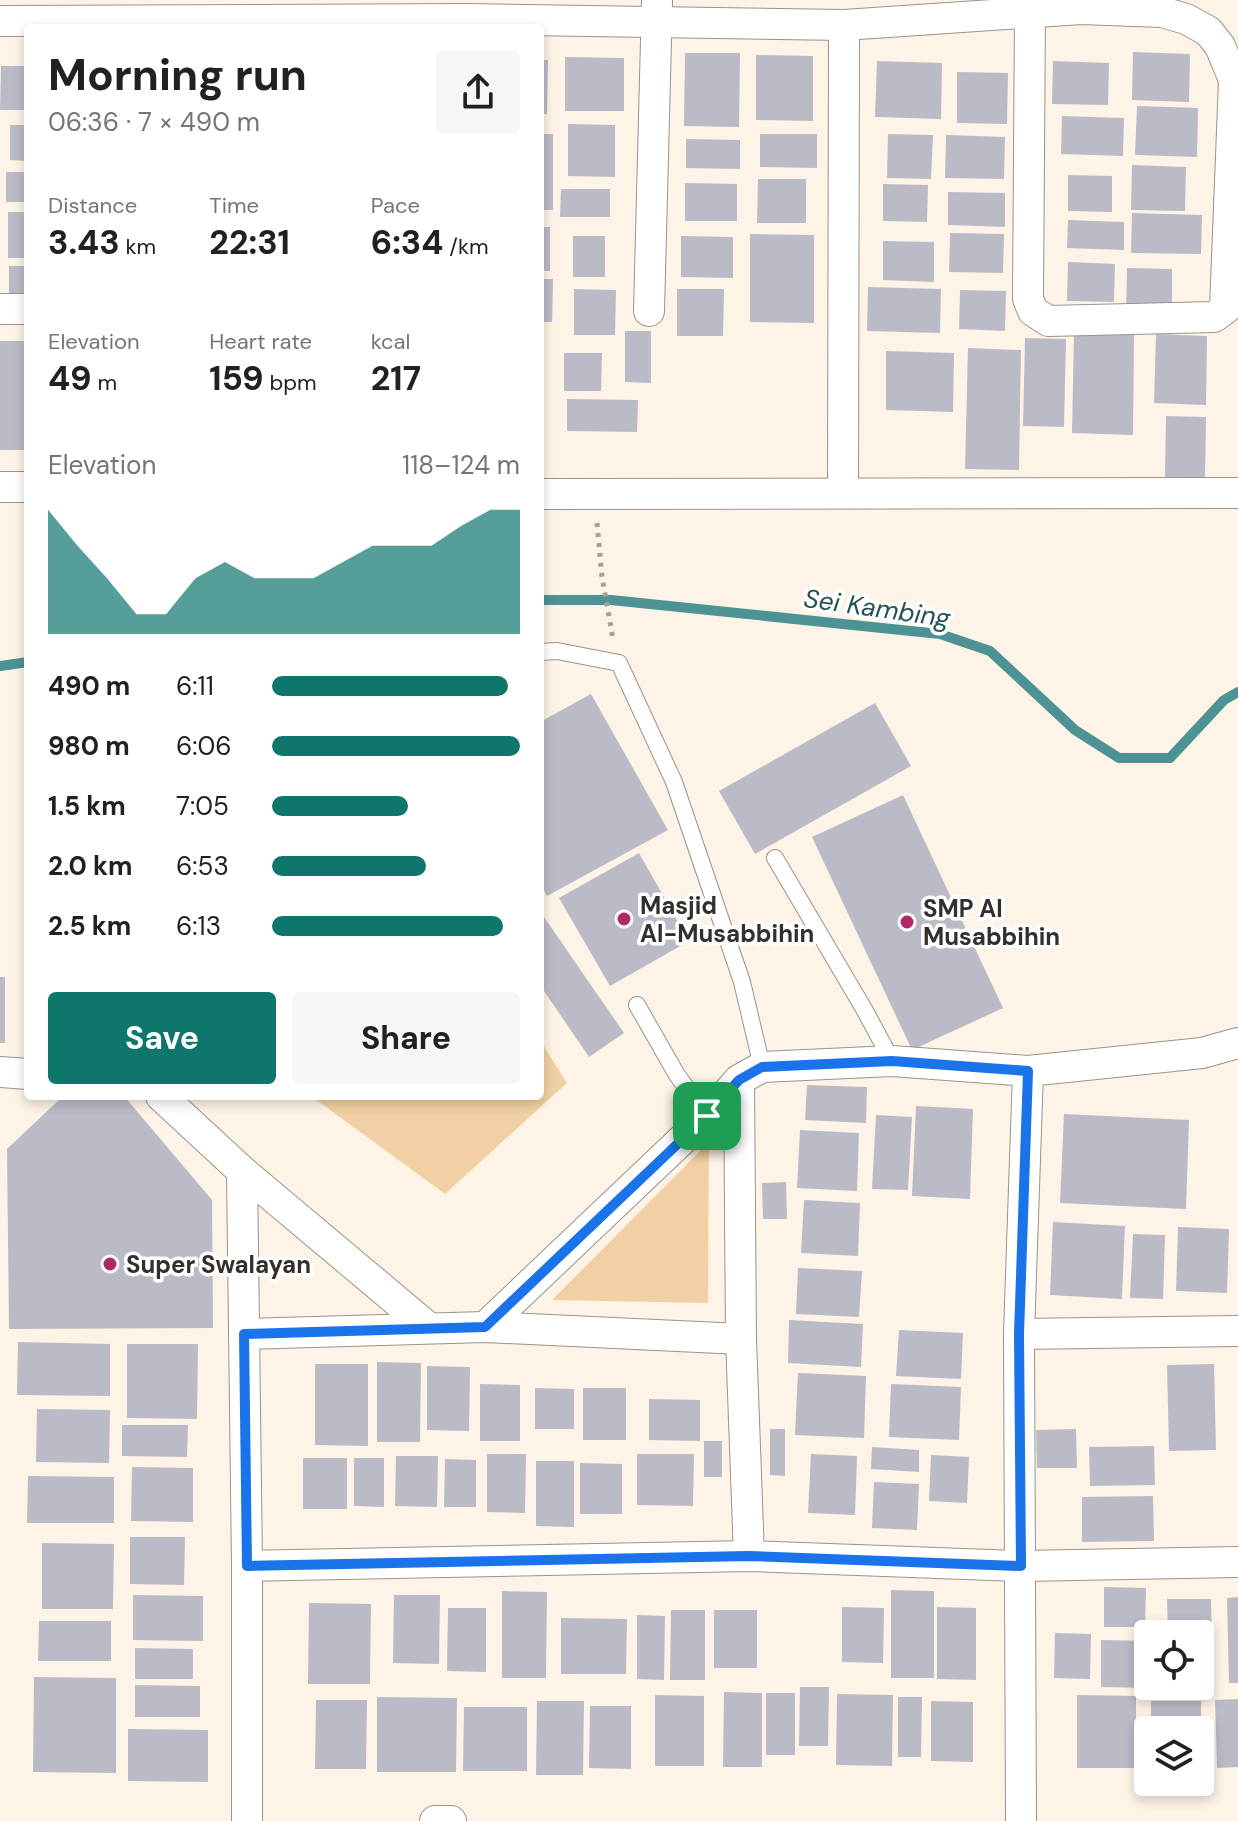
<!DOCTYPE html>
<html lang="en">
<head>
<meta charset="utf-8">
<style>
	body { margin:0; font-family:"DM Sans",sans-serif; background:#f6f6f6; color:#202124; height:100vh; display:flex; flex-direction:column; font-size:30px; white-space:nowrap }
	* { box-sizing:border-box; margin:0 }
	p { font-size:26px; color:#757577 }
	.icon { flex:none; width:44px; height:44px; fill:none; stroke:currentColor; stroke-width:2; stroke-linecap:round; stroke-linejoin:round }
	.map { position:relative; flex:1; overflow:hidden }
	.sheet { position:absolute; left:24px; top:24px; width:520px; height:1076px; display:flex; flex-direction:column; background:#fff; border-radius:8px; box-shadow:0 4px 12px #0003 }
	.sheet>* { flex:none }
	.buttons { position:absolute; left:1134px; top:1620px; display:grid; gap:16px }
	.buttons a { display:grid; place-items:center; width:80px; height:80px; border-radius:8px; background:#fff; box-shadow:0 4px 12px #0003; font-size:40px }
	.pin { position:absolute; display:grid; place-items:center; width:68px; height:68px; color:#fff; margin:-34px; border-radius:16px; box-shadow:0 4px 12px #0006 }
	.round { display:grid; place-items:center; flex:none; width:84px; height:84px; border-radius:8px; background:#f6f6f6 }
	.summary { display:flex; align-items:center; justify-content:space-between; height:136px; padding:0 24px }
	h1 { font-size:44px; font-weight:700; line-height:60px }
	.stats { display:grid; grid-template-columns:repeat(3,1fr); gap:12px; height:136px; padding:8px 24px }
	.stats div { display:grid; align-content:center }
	.stats b { font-size:34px; font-weight:700 }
	.stats small { font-size:22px; font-weight:400 }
	.stats p { font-size:22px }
	.chart { height:224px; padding:16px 24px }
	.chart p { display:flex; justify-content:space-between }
	.chart svg { width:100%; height:144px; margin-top:8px; fill:#0f766e; opacity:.7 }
	.button { display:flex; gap:16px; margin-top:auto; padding:16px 24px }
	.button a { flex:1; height:92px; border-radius:8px; background:#0f766e; color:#fff; font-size:32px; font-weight:700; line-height:92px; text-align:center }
	.button a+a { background:#f6f6f6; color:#202124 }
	ul { padding:0 24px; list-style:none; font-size:26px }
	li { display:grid; grid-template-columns:128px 96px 1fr; align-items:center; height:60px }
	li i { height:20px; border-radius:10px; background:#0f766e }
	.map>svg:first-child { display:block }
</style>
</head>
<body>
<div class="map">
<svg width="1238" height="1821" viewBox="0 0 1238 1821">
	<rect width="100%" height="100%" fill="#fdf4e7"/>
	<g fill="#f1d1a3">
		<path d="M540 1040 567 1083 445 1194 311 1096H540Z"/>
		<path d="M709 1142 708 1303 552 1300Z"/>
	</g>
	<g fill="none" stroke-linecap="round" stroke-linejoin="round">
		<g stroke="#4d9395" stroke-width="10">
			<path d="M540 600H611L940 634 990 651 1075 730 1119 758H1170L1224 700 1238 692"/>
			<path d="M0 666 28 662"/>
		</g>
	</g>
	<g fill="#bbbac7">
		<path d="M1133 52 1190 54 1189 102 1132 100Z"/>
		<path d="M685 53H740L739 127 684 126Z"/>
		<path d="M756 55 813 56V121L756 120Z"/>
		<path d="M565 57 624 58V111H565Z"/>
		<path d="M540 60H548L547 114H540Z"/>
		<path d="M877 61 942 63 941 119 875 117Z"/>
		<path d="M1053 61 1109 63 1108 105 1052 104Z"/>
		<path d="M1 66H28V110H0Z"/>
		<path d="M957 72 1008 73 1007 124 957 123Z"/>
		<path d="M1137 106 1198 108 1197 157 1135 155Z"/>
		<path d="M1062 116 1124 118 1123 156 1061 154Z"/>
		<path d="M568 124 615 125V177L568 176Z"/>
		<path d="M10 125H28V161L10 160Z"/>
		<rect x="540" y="134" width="13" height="76"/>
		<path d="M760 134H817V168L760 167Z"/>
		<path d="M888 134 933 135 931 179 887 178Z"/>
		<path d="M946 135 1005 137 1004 179 945 178Z"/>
		<path d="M686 139 740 140V169L686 168Z"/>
		<path d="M1132 165 1186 167 1185 211 1131 210Z"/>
		<rect x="6" y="172" width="22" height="30"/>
		<path d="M1068 175 1112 176V212L1068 211Z"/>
		<path d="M758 179H806V223H757Z"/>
		<path d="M685 183 737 184V221H685Z"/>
		<path d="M883 184 928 185 927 222 883 221Z"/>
		<path d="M561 189H610V217H560Z"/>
		<path d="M948 192 1005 193V227L948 225Z"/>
		<rect x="8" y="212" width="20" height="46"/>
		<path d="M1132 213 1202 215 1201 254 1131 253Z"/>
		<path d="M1068 220 1124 222V250L1067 248Z"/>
		<rect x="540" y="227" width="10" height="44"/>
		<path d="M950 233 1004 234 1003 273 949 272Z"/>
		<path d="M750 234 814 235V323L750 322Z"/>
		<rect x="573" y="236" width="32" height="41"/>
		<path d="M681 236 733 237V278L681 277Z"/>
		<path d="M883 241 934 242V282L883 280Z"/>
		<path d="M1068 262 1115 264 1114 302 1067 301Z"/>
		<path d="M9 266H28V305L9 304Z"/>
		<path d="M1127 268 1172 269V316L1126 315Z"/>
		<path d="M540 279H553L552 322H540Z"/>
		<path d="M868 287 941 289 940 333 867 331Z"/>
		<path d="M574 289 616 290 615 335H574Z"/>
		<path d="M677 289H724L723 336H677Z"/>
		<path d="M960 290 1006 291 1005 331 959 329Z"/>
		<path d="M1074 330 1134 332 1133 435 1072 433Z"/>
		<rect x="540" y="331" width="3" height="78"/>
		<path d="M625 331H651V383L625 382Z"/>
		<path d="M1156 334 1207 336 1206 405 1154 403Z"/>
		<path d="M1025 338 1066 339 1064 427 1023 426Z"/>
		<path d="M0 341H27L26 450H0Z"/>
		<path d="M968 348 1021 350 1019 470 965 469Z"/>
		<path d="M886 351 954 353 953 412 886 410Z"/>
		<path d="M564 353H602L601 391H564Z"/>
		<path d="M567 399 638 400 637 432 567 431Z"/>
		<path d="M1166 416 1206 417 1205 478 1165 477Z"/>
		<path d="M591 694 668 830 547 896 540 883V722Z"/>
		<path d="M875 703 911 766 755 854 719 791Z"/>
		<path d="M903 795 1003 1008 912 1050 812 837Z"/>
		<path d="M639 853 689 941 610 986 559 898Z"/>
		<path d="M544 917 624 1033 589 1057 540 985V919Z"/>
		<rect x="0" y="977" width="5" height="66"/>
		<path d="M807 1085 867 1087 866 1123 805 1120Z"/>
		<path d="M124 1096 212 1200 213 1328 9 1329 7 1149 61 1098Z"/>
		<path d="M916 1106 973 1109 970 1199 912 1196Z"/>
		<path d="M1064 1114 1189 1120 1186 1209 1060 1203Z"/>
		<path d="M876 1115 912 1117 908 1190 872 1189Z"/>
		<path d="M800 1130 859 1133 857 1191 797 1188Z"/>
		<path d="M786 1182 787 1219H763L762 1183Z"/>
		<path d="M804 1200 860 1203 858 1256 801 1253Z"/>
		<path d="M1053 1222 1125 1226 1122 1299 1050 1295Z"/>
		<path d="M1178 1227 1229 1229 1227 1293 1176 1291Z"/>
		<path d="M1133 1234 1165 1235 1163 1299 1130 1298Z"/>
		<path d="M798 1268 862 1271 859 1317 796 1314Z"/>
		<path d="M789 1320 863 1324 861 1367 788 1363Z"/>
		<path d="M899 1330 963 1333 961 1379 896 1376Z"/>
		<path d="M18 1342 110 1344V1396L17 1395Z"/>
		<path d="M127 1344H198L197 1419 127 1418Z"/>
		<path d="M377 1362 421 1363 420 1442H377Z"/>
		<path d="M315 1364H368V1446L315 1445Z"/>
		<path d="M1214 1364 1216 1450 1169 1451 1167 1365Z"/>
		<path d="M427 1366 470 1367 469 1431 427 1430Z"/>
		<path d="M798 1373 866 1376 864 1438 795 1435Z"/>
		<path d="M480 1384 520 1385V1441H480Z"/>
		<path d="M891 1384 961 1387 959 1440 889 1437Z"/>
		<path d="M535 1388 574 1389V1429H535Z"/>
		<rect x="583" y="1388" width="43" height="52"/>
		<path d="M649 1399 700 1400V1441L649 1440Z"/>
		<path d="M37 1409 110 1410 109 1463 36 1462Z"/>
		<path d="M122 1425H188L187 1457 122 1456Z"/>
		<path d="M770 1429H785V1476L770 1475Z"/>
		<path d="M1076 1429 1077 1468H1037L1036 1430Z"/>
		<rect x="704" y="1441" width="18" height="36"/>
		<path d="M1154 1446 1155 1485 1090 1486 1089 1447Z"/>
		<path d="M872 1447 919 1450V1472L871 1469Z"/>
		<path d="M487 1454H526L525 1513 487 1512Z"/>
		<path d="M637 1454H694L693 1506 637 1505Z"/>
		<path d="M811 1454 857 1456 855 1515 808 1513Z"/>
		<path d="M931 1455 969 1457 967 1503 929 1501Z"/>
		<path d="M396 1456H438L437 1507 395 1506Z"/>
		<rect x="303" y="1458" width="44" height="51"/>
		<path d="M354 1458H384V1507L354 1506Z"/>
		<path d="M445 1459 476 1460V1507H444Z"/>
		<path d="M536 1461H574V1527L536 1526Z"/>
		<path d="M580 1463 622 1464V1514H580Z"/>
		<path d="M132 1467 193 1468V1522L131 1521Z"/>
		<path d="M28 1476 114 1477V1523H27Z"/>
		<path d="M874 1482 919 1484 917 1530 872 1528Z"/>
		<path d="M1153 1496 1154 1541 1082 1542V1497Z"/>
		<path d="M130 1537H185L184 1585 130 1584Z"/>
		<path d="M42 1543 114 1544 113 1609H42Z"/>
		<path d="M1104 1587 1146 1588 1145 1627H1104Z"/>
		<path d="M891 1590 934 1591V1678H891Z"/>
		<path d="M502 1591 547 1592 546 1678H502Z"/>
		<path d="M133 1595 203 1596V1641L133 1640Z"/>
		<path d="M394 1595H440L439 1664 393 1663Z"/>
		<path d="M1238 1597V1683H1229L1227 1598Z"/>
		<path d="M1167 1599H1211L1213 1680H1200V1634H1168Z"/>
		<path d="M309 1603 371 1604 370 1684H308Z"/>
		<path d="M842 1607 884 1608 883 1663 842 1662Z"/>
		<path d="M937 1607 976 1608V1680L937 1679Z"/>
		<path d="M448 1608H486V1672L447 1671Z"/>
		<path d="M671 1610H705V1680H670Z"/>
		<rect x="714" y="1610" width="43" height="58"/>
		<path d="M637 1615 665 1616 664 1680 637 1679Z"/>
		<path d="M561 1618 627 1619 626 1674H561Z"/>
		<path d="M39 1621H111V1661H38Z"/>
		<path d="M1055 1633 1091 1634 1090 1679 1054 1678Z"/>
		<path d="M1101 1640 1148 1641V1688L1101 1687Z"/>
		<path d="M135 1648 193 1649V1679H135Z"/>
		<path d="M34 1677 116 1678V1773L33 1772Z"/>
		<path d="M135 1685 200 1686V1717H135Z"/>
		<path d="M800 1687H829L828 1746H799Z"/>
		<path d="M724 1692 762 1693V1767H723Z"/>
		<rect x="766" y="1693" width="29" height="62"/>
		<path d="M837 1694 893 1695 892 1766 836 1765Z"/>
		<path d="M655 1695 704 1696V1766H655Z"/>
		<path d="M1077 1695 1136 1696V1768H1077Z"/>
		<path d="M377 1697 457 1698 456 1772H377Z"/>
		<path d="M898 1697H922L921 1757H898Z"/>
		<path d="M1238 1699V1767L1217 1768 1215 1700Z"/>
		<path d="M316 1700H367L366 1769H315Z"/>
		<path d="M537 1701H584L583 1775H536Z"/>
		<path d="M931 1701 973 1702V1762L931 1761Z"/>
		<rect x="1151" y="1701" width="50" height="29"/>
		<path d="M590 1706H631V1769L589 1768Z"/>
		<path d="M464 1707H527V1771H463Z"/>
		<path d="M128 1729 208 1730V1782L128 1781Z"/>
	</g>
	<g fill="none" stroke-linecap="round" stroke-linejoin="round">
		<defs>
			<g id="lane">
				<path d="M540 652 557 651 619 663 674 782 742 982 762 1067"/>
				<path d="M775 858 864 1009 892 1061"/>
				<path d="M637 1005 677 1075 707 1116"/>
			</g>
			<g id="street">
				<path d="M1030 12 1028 299 1033 311 1048 321 1214 317 1225 309 1234 80"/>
				<path d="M0 21 468 19 844 25 1081 9 1162 12 1186 19 1208 31 1220 46 1234 80 1238 79"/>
				<path d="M0 309H28"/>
				<path d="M649 311 657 1"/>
				<path d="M0 487H28"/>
				<path d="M843 492 844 25"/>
				<path d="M540 494 1238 493"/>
				<path d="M0 1072 28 1074"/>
				<path d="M739 1080 741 1339 749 1556"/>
				<path d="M161 1096 242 1171 429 1328"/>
				<path d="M242 1171 247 1566V1821"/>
				<path d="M485 1327 707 1116 739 1080 762 1067 892 1061 1028 1071 1202 1053 1238 1043"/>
				<path d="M244 1334 485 1327 741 1339"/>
				<path d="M1019 1334 1238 1331"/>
				<path d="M247 1566 749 1556 1021 1566 1238 1562"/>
				<path d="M435 1821H451"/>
				<path d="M1021 1821 1019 1334 1028 1071"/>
			</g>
		</defs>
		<use href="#lane" stroke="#9b9387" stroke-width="18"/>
		<use href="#street" stroke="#9b9387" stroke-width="32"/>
		<path stroke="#a7a097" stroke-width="5" stroke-dasharray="4 6" stroke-linecap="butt" d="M597 523 602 577 613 639"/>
		<use href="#lane" stroke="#fff" stroke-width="16"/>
		<use href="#street" stroke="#fff" stroke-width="30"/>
	</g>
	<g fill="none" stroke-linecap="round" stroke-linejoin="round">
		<defs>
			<path id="route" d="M892 1061 1028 1071 1019 1334 1021 1566 749 1556 247 1566 244 1334 485 1327 707 1116 739 1080 762 1067Z"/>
		</defs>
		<use href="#route" stroke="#fff" stroke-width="16"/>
		<use href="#route" stroke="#1a73e8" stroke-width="10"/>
	</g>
	<g fill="#b12868" stroke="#fff" stroke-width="3">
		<circle cx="624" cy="919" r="8"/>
		<circle cx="907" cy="922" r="8"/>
		<circle cx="110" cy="1264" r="8"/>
	</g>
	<g text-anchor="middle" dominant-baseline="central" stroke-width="7" stroke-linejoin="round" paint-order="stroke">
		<g font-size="24" font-weight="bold" fill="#332f2b" stroke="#fff" text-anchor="start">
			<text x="640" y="905">Masjid<tspan x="640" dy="28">Al-Musabbihin</tspan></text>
			<text x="923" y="908">SMP Al<tspan x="923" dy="28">Musabbihin</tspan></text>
			<text x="126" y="1264">Super Swalayan</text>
		</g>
		<g font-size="26" font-style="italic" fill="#255254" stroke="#fff">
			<text transform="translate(877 608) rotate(8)">Sei Kambing</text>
		</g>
	</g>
</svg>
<div class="buttons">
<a><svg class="icon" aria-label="locate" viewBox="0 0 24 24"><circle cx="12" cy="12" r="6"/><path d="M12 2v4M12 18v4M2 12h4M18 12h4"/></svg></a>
<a><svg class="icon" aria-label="layers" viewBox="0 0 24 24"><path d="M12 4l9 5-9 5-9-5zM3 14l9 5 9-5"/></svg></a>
</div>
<div class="pin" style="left:707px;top:1116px;background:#1e9e55"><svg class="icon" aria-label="arrive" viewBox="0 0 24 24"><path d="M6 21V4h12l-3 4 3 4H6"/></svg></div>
<section class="sheet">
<div class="summary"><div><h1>Morning run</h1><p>06:36 · 7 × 490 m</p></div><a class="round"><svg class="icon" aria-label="share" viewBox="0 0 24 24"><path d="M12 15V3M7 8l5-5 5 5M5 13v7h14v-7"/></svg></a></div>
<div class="stats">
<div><p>Distance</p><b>3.43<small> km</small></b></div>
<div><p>Time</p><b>22:31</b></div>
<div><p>Pace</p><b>6:34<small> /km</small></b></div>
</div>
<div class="stats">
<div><p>Elevation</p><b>49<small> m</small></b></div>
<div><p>Heart rate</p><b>159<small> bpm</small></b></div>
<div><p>kcal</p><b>217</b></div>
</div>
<div class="chart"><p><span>Elevation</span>118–124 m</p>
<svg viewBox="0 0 160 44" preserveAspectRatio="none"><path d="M0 44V6L10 17L20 27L30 38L40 38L50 27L60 22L70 27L80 27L90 27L100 22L110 17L120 17L130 17L140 11L150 6L160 6V44z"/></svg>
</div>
<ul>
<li><b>490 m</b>6:11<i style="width:95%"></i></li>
<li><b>980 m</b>6:06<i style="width:100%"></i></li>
<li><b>1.5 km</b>7:05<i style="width:55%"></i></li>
<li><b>2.0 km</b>6:53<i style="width:62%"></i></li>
<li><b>2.5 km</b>6:13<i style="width:93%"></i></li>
</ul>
<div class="button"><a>Save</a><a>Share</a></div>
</section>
</div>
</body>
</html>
